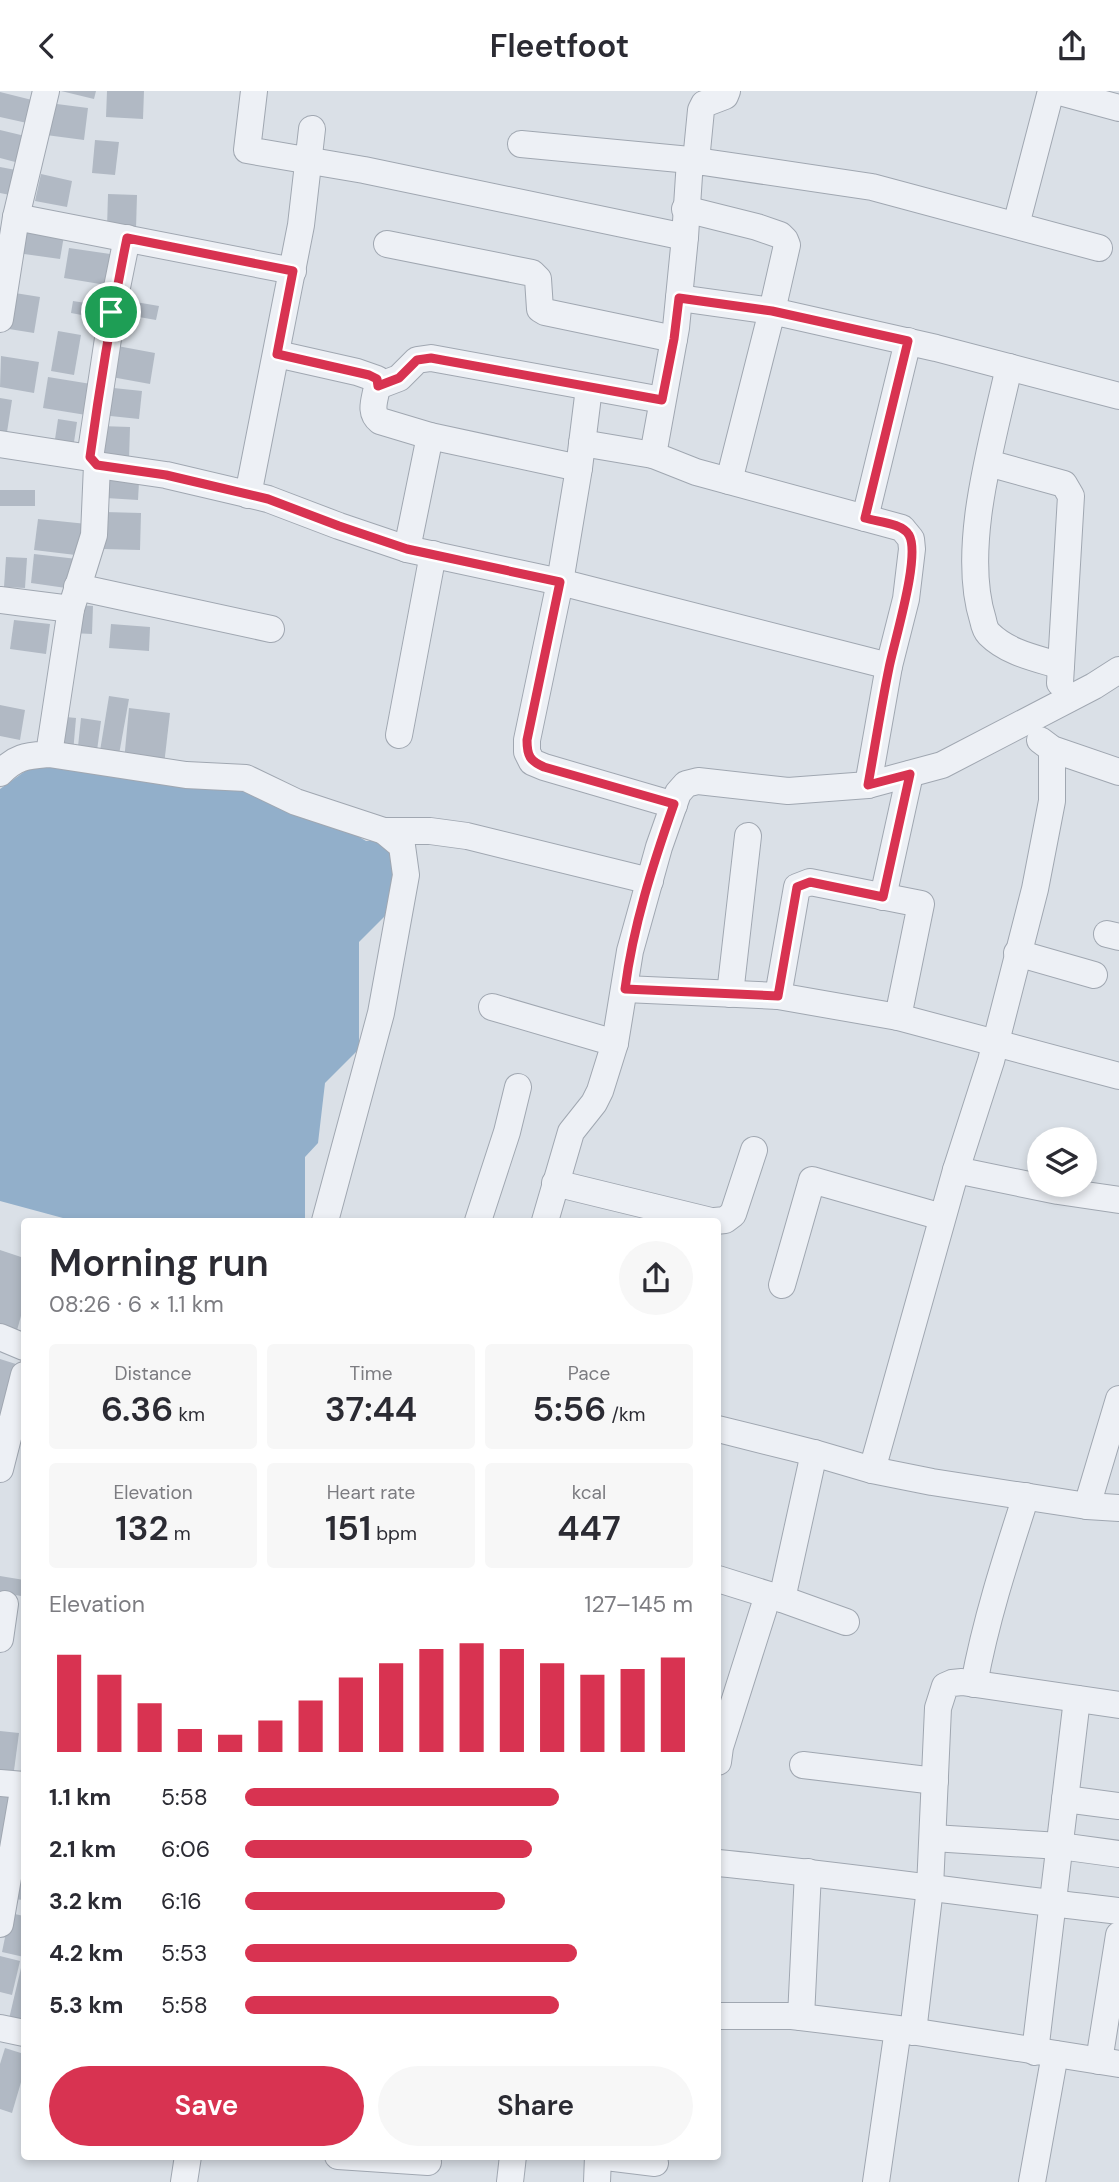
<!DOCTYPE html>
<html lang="en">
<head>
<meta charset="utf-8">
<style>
	body { margin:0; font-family:"DM Sans",sans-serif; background:#f7f7f7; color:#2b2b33; height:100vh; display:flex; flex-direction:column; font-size:26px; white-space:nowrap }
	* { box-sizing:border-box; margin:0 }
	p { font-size:23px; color:#7c7c81 }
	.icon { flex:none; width:38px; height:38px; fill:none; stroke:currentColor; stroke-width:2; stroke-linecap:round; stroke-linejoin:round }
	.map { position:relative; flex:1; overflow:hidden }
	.details { position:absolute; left:21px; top:1127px; width:700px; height:942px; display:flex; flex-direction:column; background:#fff; border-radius:7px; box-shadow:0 4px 10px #0003 }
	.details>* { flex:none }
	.buttons { position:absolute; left:1027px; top:1036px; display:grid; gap:14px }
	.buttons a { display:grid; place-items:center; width:70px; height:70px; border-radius:50%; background:#fff; box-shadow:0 4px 10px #0003; font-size:35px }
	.pin { position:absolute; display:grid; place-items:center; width:60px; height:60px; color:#fff; margin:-30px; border:4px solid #fff; border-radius:50%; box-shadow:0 2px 7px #0007 }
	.round { display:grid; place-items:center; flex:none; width:74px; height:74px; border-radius:37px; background:#f7f7f7 }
	.head { display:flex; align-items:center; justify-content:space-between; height:119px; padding:0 28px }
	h1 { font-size:38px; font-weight:600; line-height:52px }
	.stats { display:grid; grid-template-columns:repeat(3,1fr); gap:10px; height:119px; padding:7px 28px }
	.stats div { display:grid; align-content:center; border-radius:7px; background:#f7f7f7; text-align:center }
	.stats b { font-size:35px; font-weight:600 }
	.stats small { font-size:19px; font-weight:400 }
	.stats p { font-size:19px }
	.chart { height:196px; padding:14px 28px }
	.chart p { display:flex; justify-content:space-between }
	.chart svg { width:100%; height:126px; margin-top:7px; stroke:#d83351; stroke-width:6 }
	.cta { display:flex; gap:14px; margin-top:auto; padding:14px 28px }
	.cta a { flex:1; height:80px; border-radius:42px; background:#d83351; color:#fff; font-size:28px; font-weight:600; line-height:80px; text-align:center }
	.cta a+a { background:#f7f7f7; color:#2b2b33 }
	ul { padding:0 28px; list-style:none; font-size:23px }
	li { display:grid; grid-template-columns:112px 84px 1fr; align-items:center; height:52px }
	li i { height:18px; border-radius:9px; background:#d83351 }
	header { display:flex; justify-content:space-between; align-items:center; height:91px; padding:0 28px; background:#fff; font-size:32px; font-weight:600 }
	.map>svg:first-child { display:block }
</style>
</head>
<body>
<header><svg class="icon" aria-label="back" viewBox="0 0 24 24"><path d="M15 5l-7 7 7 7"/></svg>Fleetfoot<svg class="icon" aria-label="share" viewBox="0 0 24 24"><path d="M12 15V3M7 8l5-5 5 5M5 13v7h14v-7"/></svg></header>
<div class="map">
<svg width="1119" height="2091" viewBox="0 0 1119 2091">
	<rect width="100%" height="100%" fill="#dae0e7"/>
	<path fill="#92afca" d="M41 669 244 696 339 734 366 750H393L400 810 359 851V958L325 992 318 1052 305 1066V1130H74L0 1110V698Z"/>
	<g fill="#b1b9c4">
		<path d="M61 0H96L94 8Z"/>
		<path d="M107 0H144L143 28 106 26Z"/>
		<path d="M0 1 32 9 27 32 0 26Z"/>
		<path d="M49 12 88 17 84 49 46 44Z"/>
		<path d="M0 39 25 45 19 72 0 67Z"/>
		<path d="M95 49 119 51 115 84 92 82Z"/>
		<path d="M0 76 16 79 10 104 0 102Z"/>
		<path d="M41 83 72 90 67 116 35 110Z"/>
		<path d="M108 103 137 104 136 138 107 137Z"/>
		<path d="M22 132 65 139 60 168 17 162Z"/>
		<path d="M69 157 117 164 112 195 64 187Z"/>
		<path d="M15 202 40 206 34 242 9 238Z"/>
		<path d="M118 208 159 215 156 229 116 222Z"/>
		<path d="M73 210 105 215 103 228 71 222Z"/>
		<path d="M58 240 81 244 74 284 51 280Z"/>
		<path d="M112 254 155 262 150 293 106 285Z"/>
		<path d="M1 265 39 271 34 302 0 296Z"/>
		<path d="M48 286 91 293 86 324 43 317Z"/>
		<path d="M104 296 142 300 139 328 101 324Z"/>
		<path d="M0 307 12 309 5 354 0 353Z"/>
		<path d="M58 328 77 331 73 358 54 355Z"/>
		<path d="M100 335 130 336 129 369 98 367Z"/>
		<path d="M107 389 139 391 138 409 106 407Z"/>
		<rect x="0" y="399" width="35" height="16"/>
		<path d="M105 421 141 422 140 459 104 458Z"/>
		<path d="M38 428 87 433 84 465 34 459Z"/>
		<path d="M34 463 77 468 73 498 31 492Z"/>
		<path d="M6 466 27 467 25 497 4 496Z"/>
		<path d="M74 514 93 515 92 543 72 542Z"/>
		<path d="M14 529 50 533 46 563 10 558Z"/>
		<path d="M111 533 150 536 149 560 109 557Z"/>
		<path d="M109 605 129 608 118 669 99 666Z"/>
		<path d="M0 614 25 619 20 649 0 645Z"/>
		<path d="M129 617 170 622 164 674 124 670Z"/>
		<path d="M56 625 76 627 73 662 53 660Z"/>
		<path d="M81 627 101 630 96 667 77 665Z"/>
		<path d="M0 1159 24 1167V1214L16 1243 0 1238Z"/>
		<path d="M0 1268 19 1274 0 1329Z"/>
		<path d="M0 1485 24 1489 21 1505 0 1501Z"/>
		<path d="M0 1640 19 1642 13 1687 0 1686Z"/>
		<path d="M23 1658H24V1688H20Z"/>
		<path d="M0 1705 13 1706 7 1755 0 1754Z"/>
		<path d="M16 1784 24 1785V1809L13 1808Z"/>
		<path d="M10 1822 24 1825V1866L2 1861Z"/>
		<path d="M0 1865 20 1870 12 1904 0 1901Z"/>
		<path d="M21 1877 24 1878V1935L8 1932Z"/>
		<path d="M5 1957 24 1963V1981L12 2022 0 2018V1973Z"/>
	</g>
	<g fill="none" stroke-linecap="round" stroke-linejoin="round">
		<defs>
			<g id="minor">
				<path d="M254 0 247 59 364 79 685 146"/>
				<path d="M1056 0 1119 17"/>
				<path d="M521 53 690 69"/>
				<path d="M696 70 701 19 704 13 725 5 727 0"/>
				<path d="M16 126 293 180"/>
				<path d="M1016 134 1051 0"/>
				<path d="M387 153 532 182 538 188 540 218 545 221 674 248"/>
				<path d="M679 207 772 220 787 154 785 149 780 144 757 136 685 118"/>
				<path d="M0 228 16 126 46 0"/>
				<path d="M277 263 357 281 377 288C379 303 366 319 380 330L430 345 579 377 560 491 527 649V661L532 671 544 676 674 714"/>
				<path d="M1009 276C993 349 960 457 983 529 984 534 985 539 989 543 1008 562 1036 567 1061 575"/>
				<path d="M378 295 399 287 417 269 431 267 662 309"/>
				<path d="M582 352 653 364"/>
				<path d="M0 353 90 367 97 374 94 444 71 518 49 663C27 665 17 665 0 682"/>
				<path d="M90 367 112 221 127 147"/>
				<path d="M988 372 1064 393 1071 405 1060 592"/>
				<path d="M97 374 166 384 268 408 339 435 407 458 560 491 889 575"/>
				<path d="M579 377 589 297"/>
				<path d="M729 390 772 220 936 257 1119 305"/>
				<path d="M248 404 301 134 312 38"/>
				<path d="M865 427 908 250"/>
				<path d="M407 458 430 345"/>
				<path d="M77 496 271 538"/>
				<path d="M0 509 71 518"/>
				<path d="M399 644 433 463"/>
				<path d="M1040 649 1052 658 1119 681"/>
				<path d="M49 663 186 684 246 687 296 711 384 740 402 755 406 784 381 922 325 1130"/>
				<path d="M868 694 889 575 906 508 912 458 911 448 902 437 696 381 653 364 676 237 685 146 690 69 872 96 1099 157"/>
				<path d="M384 740H430L467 745 650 790"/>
				<path d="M883 806 910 683"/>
				<path d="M1107 843 1119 846"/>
				<path d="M1017 862 1094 884"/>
				<path d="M625 898 778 905 898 926 1119 985"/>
				<path d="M730 903 748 745"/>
				<path d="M778 905 797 796 810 791 921 813 898 926"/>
				<path d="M492 916 615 952"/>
				<path d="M956 1079 1058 1100 1119 1109"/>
				<path d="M555 1092 711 1130"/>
				<path d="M478 1130 507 1041 518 996"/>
				<path d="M545 1130 571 1041 594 1012 600 1000 615 952 630 860 659 756 678 702 686 693 698 690 788 700 868 694 942 674 1094 595 1119 579"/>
				<path d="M715 1130 725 1129 733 1123 754 1059"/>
				<path d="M782 1194 812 1089 942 1126"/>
				<path d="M0 1246 24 1256"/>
				<path d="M718 1338 814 1362 872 1379 932 1391 1087 1415 1119 1417"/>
				<path d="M0 1378 24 1284"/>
				<path d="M872 1379 956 1079 991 970 1035 798 1052 710V658"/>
				<path d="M1087 1415 1119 1308"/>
				<path d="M718 1488 782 1508 846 1531"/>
				<path d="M782 1508 814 1362"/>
				<path d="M0 1548 5 1513"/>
				<path d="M974 1593C986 1528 1006 1467 1026 1405"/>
				<path d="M718 1671 720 1656 768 1504"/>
				<path d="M803 1674 935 1690"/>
				<path d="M0 1692 24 1694"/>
				<path d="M1065 1708 1119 1715"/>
				<path d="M933 1747 1060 1755 1119 1763"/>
				<path d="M718 1772C852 1785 985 1805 1119 1820"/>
				<path d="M0 1833 24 1694"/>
				<path d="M718 1925H792L898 1938 1119 1973"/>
				<path d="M801 1926 808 1781"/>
				<path d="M0 1937 24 1942"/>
				<path d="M913 1941 930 1797 938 1617 945 1595 952 1592 962 1591 1119 1614"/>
				<path d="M1035 1961 1077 1608"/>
				<path d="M1099 1970 1119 1844"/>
				<path d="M338 2065 428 2071"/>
				<path d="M184 2091 188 2065"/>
				<path d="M510 2091 513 2065"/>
				<path d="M597 2091 598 2065 655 2072"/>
				<path d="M876 2091 898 1938"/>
				<path d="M1032 2091 1055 1963"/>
			</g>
		</defs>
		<use href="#minor" stroke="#a0a7b1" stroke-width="28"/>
		<use href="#minor" stroke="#edf0f5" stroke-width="26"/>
	</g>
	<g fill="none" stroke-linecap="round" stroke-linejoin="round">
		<defs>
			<path id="route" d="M127 147 293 180 277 263 369 284 377 288 378 295 399 287 417 269 431 267 662 309 674 248 679 207 772 220 908 250 865 427C878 431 902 432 909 444 921 465 894 551 889 577 881 616 875 655 868 694L910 683 883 806 810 791 797 796 778 905 625 898C633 835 653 773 674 713L544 676C530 670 527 665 527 649L560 491 407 458 339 435 268 408 166 384 97 374 90 366C100 293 112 220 127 147Z"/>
		</defs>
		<use href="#route" stroke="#fff" stroke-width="14"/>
		<use href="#route" stroke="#d83351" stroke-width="9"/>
	</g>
</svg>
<div class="buttons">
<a><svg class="icon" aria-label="layers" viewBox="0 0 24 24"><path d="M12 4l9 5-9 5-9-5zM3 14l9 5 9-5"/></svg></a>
</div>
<div class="pin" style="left:111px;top:221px;background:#1e9e55"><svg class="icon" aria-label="arrive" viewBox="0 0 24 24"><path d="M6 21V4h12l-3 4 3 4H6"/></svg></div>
<section class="details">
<div class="head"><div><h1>Morning run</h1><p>08:26 · 6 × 1.1 km</p></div><a class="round"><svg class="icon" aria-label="share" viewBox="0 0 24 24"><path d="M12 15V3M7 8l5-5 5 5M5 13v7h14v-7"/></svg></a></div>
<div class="stats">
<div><p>Distance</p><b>6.36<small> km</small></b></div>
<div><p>Time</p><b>37:44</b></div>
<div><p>Pace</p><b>5:56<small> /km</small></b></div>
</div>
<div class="stats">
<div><p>Elevation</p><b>132<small> m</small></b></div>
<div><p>Heart rate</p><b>151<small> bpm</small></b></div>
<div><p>kcal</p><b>447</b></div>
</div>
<div class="chart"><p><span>Elevation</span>127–145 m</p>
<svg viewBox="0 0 160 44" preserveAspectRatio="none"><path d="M5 44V10M15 44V17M25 44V27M35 44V36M45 44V38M55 44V33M65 44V26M75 44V18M85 44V13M95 44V8M105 44V6M115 44V8M125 44V13M135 44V17M145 44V15M155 44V11"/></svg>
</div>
<ul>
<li><b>1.1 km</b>5:58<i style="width:70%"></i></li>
<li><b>2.1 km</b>6:06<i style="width:64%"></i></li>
<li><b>3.2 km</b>6:16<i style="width:58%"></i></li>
<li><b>4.2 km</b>5:53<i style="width:74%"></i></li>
<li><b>5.3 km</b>5:58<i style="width:70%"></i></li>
</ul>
<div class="cta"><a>Save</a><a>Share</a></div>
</section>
</div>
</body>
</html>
